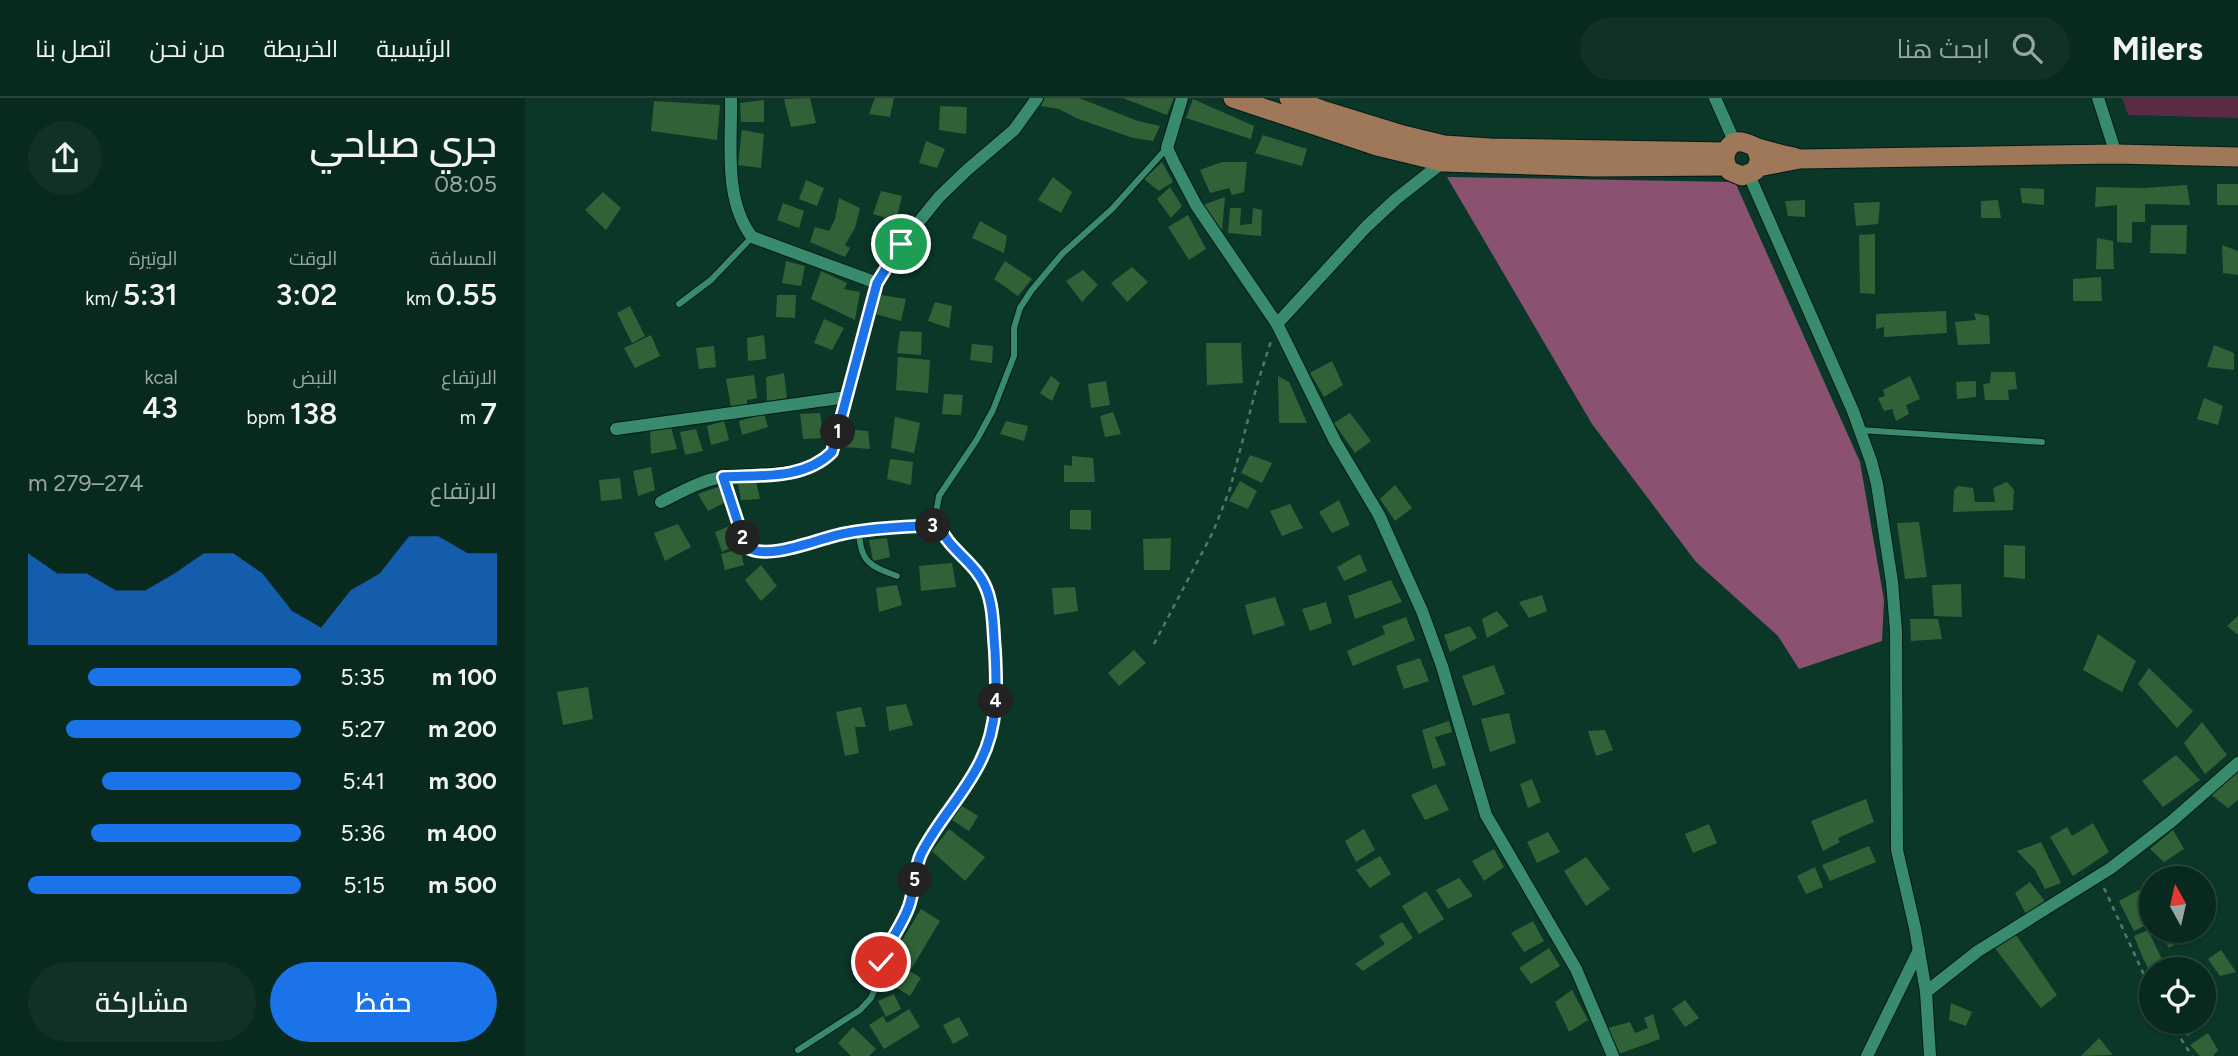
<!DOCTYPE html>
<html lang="ar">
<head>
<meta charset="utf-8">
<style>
	body { margin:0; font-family:Figtree,Cairo,sans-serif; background:#113127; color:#f1f3f6; direction:rtl; height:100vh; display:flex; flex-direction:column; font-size:26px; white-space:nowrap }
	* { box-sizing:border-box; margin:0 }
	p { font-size:23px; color:#98a6a4 }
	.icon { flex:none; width:38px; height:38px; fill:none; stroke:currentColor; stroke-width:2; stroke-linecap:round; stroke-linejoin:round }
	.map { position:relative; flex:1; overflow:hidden; direction:ltr }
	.details { display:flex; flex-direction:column; background:#08291e; width:525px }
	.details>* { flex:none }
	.needle { width:46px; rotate:352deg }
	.controls { position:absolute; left:1614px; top:768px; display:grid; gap:14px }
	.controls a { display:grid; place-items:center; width:77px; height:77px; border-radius:50%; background:#08291e; box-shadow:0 2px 5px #0004,0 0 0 2px #29453c; font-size:35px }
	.pin { position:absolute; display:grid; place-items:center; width:60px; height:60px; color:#fff; margin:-30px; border:4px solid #fff; border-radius:50%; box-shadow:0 2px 7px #0007 }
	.km { position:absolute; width:35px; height:35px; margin:-18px; border-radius:50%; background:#222; color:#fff; font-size:19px; line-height:35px; text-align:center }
	.round { display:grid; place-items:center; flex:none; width:74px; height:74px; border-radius:37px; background:#113127 }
	.head { display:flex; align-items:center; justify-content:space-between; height:119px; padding:0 28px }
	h1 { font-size:38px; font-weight:600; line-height:52px }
	.stats { display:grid; grid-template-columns:repeat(3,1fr); gap:10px; height:119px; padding:7px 28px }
	.stats div { display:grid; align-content:center }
	.stats b { font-size:30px; font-weight:600 }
	.stats small { font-size:19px; font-weight:400 }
	.stats p { font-size:19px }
	.chart { height:196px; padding:14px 28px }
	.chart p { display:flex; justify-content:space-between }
	.chart svg { width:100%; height:126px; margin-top:7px; fill:#1a73e8; opacity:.7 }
	.cta { display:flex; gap:14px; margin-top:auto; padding:14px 28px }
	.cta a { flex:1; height:80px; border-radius:42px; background:#1a73e8; color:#fff; font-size:28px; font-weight:600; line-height:80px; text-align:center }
	.cta a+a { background:#113127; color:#f1f3f6 }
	ul { padding:0 28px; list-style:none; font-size:23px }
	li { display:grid; grid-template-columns:112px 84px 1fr; align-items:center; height:52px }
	li i { height:18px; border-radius:9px; background:#1a73e8 }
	header { display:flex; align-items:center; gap:42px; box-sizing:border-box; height:98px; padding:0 35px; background:#08291e; border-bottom:2px solid #29453c }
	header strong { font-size:33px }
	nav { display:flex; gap:38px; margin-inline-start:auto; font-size:24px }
	.search { width:490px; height:63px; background:#113127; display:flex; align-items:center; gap:18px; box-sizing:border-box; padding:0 24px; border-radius:38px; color:#98a6a4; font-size:26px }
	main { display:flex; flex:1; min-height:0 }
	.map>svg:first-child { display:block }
</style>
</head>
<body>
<header>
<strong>Milers</strong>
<div class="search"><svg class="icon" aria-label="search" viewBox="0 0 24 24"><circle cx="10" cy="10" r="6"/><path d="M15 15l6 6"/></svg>ابحث هنا</div>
<nav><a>الرئيسية</a><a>الخريطة</a><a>من نحن</a><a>اتصل بنا</a></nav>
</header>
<main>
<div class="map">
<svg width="1713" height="958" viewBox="0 0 1713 958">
	<rect width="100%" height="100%" fill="#0a3728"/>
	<path fill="#5b2a46" d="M1597 0H1713V20L1603 17Z"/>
	<path fill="#8b5171" d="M922 79 1210 84 1335 364 1359 502 1357 543 1274 571 1253 538 1171 464 1067 326Z"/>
	<g fill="#316237">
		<path d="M285 0 291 25 266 29 259 1Z"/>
		<path d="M350 0H369L365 19 344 16Z"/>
		<path d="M519 0H554L613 23 635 28 628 43 608 40 551 20 534 11 516 8Z"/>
		<path d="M598 0H649L642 17Z"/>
		<path d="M668 1 729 28 726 41 661 20Z"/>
		<path d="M239 2V24H216L215 5Z"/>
		<path d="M129 3 195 7 192 42 126 33Z"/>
		<path d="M415 8 442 9 441 36 414 32Z"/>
		<path d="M217 32 239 36 236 70 213 67Z"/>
		<path d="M738 37 782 51 777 68 730 55Z"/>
		<path d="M401 43 420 51 412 70 394 65Z"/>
		<path d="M637 64 648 84 634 93 619 81Z"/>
		<path d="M697 64H722L719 94 707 97 704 90 685 95 675 72Z"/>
		<path d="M528 79 547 94 536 115 513 102Z"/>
		<path d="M281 82 299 90 292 108 274 101Z"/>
		<rect x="1692" y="86" width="21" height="21"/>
		<path d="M1662 87 1665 107 1620 106V124H1607V145L1592 144V107L1570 109 1571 89 1618 90Z"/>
		<path d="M645 89 657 108 646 120 632 101Z"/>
		<path d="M1495 90 1519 91V107L1497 105Z"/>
		<path d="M356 93 377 98 371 123 348 116Z"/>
		<path d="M78 94 96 110 81 132 60 112Z"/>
		<path d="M700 99 697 133 678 107Z"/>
		<path d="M314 100 335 110 330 130 320 147 325 150 320 159 285 144 290 129 304 133 310 121Z"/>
		<path d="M1280 102V119L1263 118 1260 103Z"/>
		<path d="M1473 102 1476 120H1456V103Z"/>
		<path d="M1355 104 1353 126 1331 128 1329 105Z"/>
		<path d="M258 105 279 113 274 130 252 122Z"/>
		<path d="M705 110H716L715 127 727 126 728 110 737 112 736 138 703 135Z"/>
		<path d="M663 117 681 151 664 162 643 129Z"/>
		<path d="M455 123 482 138 479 155 447 140Z"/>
		<path d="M1626 127H1662L1661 156 1625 155Z"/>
		<path d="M1350 136V196L1335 195 1334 137Z"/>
		<path d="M1572 140 1588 143 1589 171H1571Z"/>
		<path d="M1697 147 1713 153V177L1698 175Z"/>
		<path d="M261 163 280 168 276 188 257 185Z"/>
		<path d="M480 163 507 181 493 198 469 181Z"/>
		<path d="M607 169 623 184 602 204 586 185Z"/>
		<path d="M558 172 573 187 557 204 541 183Z"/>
		<path d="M296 173 322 185 319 191 335 194 330 222 286 201Z"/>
		<path d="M1576 179 1577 203H1548V181Z"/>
		<path d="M252 197H271L270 220 251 219Z"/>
		<path d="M356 197 381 201 376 223 350 216Z"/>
		<path d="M410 204 427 208 424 230 403 223Z"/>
		<path d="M105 208 120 238 107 245 92 215Z"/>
		<path d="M1421 213 1422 235 1359 239V229L1351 231V216Z"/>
		<path d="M1449 215 1464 218 1465 246 1433 247 1430 224 1451 222Z"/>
		<path d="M299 221 319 230 307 252 289 245Z"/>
		<path d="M375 233 397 234 396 257 372 255Z"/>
		<path d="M126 237 135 258 110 270 99 250Z"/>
		<path d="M239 237 241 261 223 263 222 240Z"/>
		<path d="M681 245H716L718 285 682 287Z"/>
		<path d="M447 246 468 248 467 265 445 262Z"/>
		<path d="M1689 247 1709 255V272L1682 269Z"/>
		<path d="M189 248 191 269 174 271 171 250Z"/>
		<path d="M373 259 405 262 403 295 371 292Z"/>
		<path d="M807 263 818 287 799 299 785 275Z"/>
		<path d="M1466 274H1490L1492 291 1483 292 1484 302H1460L1458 286 1465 285Z"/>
		<path d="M259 275 262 300 242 303 241 279Z"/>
		<path d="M229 277 232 300 222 302V306L206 309 201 281Z"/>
		<path d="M526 278 535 285 527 303 515 295Z"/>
		<path d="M753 278 764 284 782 325H754Z"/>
		<path d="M1385 278 1395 301 1381 307 1384 316 1371 323 1367 311 1359 313 1353 300 1360 298 1358 292Z"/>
		<path d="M581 283 585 307 566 310 563 286Z"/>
		<path d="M1451 283V299L1432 301 1431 284Z"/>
		<path d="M419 296 438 297 436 317 417 316Z"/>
		<path d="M1679 300 1698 308 1693 327 1672 321Z"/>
		<path d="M588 314 596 336 580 339 575 318Z"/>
		<path d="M295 315 299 340 278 341 275 316Z"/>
		<path d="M825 315 846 343 830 355 809 325Z"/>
		<path d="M239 316 243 329 217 337 214 323Z"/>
		<path d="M370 319 395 325 389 355 366 350Z"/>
		<path d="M199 323 204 342 186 347 182 328Z"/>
		<path d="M481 323 503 328 499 343 475 336Z"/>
		<path d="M146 329 152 351 126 356 125 332Z"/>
		<path d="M171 331 178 353 160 357 155 334Z"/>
		<path d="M319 331 343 333 345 351 319 349Z"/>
		<path d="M725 357 747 365 737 385 716 375Z"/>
		<path d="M547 358 568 360 570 384H539V367L547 368Z"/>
		<path d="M365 361 388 364 386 387 362 381Z"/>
		<path d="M126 369 130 392 113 398 108 373Z"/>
		<path d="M95 380 97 401 76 403 74 382Z"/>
		<path d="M231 383 235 401 216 402 213 386Z"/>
		<path d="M715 383 732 393 723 411 704 403Z"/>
		<path d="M1482 384 1489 392 1488 412 1428 414 1429 392 1433 388 1448 390 1450 404H1470L1468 390Z"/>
		<path d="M870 387 887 410 870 423 855 401Z"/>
		<path d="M193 389 201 404 183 413 173 396Z"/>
		<path d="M814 402 825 427 807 435 794 414Z"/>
		<path d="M765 406 778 430 757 438 745 413Z"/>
		<path d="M545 412H566V432L545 431Z"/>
		<path d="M1394 424 1402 479 1380 481 1372 425Z"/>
		<path d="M153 426 166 449 140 463 129 435Z"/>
		<path d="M207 427 215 445 197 454 190 434Z"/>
		<path d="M362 440 365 459 348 463 344 442Z"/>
		<path d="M646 440 645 472H619L618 441Z"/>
		<path d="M1479 447 1500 448V481L1479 479Z"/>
		<path d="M215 451 219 467 200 472 196 456Z"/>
		<path d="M835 456 842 473 819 483 812 469Z"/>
		<path d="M427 465 431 489 396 493 394 468Z"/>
		<path d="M236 467 252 488 236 503 220 482Z"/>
		<path d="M866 482 877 504 830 521 823 498Z"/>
		<path d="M1436 486 1437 519 1409 518 1407 487Z"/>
		<path d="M372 487 377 507 354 514 351 490Z"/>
		<path d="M550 489 553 513 529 517 527 490Z"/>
		<path d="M1017 497 1022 513 1004 520 994 504Z"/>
		<path d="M750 499 760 527 728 537 720 507Z"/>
		<path d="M801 504 807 525 785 533 777 511Z"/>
		<path d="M972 513 984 528 962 540 957 521Z"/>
		<path d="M1713 518V537L1702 528Z"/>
		<path d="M881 519 890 542 828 568 822 553 860 536 857 528Z"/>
		<path d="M1385 521H1413L1417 541 1386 543Z"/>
		<path d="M945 528 952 540 925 554 919 537Z"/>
		<path d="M1573 536 1611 563 1597 594 1558 572Z"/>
		<path d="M609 552 621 565 594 588 583 575Z"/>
		<path d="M895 560 904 583 879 591 871 568Z"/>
		<path d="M969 567 980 596 948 608 937 578Z"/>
		<path d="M1624 570 1668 613 1652 630 1613 586Z"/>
		<path d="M63 589 68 621 38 627 32 594Z"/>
		<path d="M381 606 388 627 364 633 361 609Z"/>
		<path d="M336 609 341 629H330L334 655 320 658 311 614Z"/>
		<path d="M984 615 991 645 965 654 956 621Z"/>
		<path d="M924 623 927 634 910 639 921 667 908 671 897 632Z"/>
		<path d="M1677 624 1702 657 1680 676 1659 645Z"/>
		<path d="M1080 632 1088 652 1071 658 1063 633Z"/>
		<path d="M1651 657 1675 682 1638 709 1617 683Z"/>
		<path d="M1713 672V702L1703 710 1685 696Z"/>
		<path d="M1007 681 1016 704 1003 710 995 686Z"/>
		<path d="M911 686 924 712 900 722 886 697Z"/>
		<path d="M1341 701 1349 724 1313 740 1315 744 1298 753 1286 723Z"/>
		<path d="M437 708 453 718 444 733 427 722Z"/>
		<path d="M1568 725 1584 754 1548 778 1525 739 1542 729 1547 738Z"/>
		<path d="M1184 726 1192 745 1168 755 1160 736Z"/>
		<path d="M424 731 460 759 440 783 407 753Z"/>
		<path d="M839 731 850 752 831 764 820 743Z"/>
		<path d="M1648 732 1659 751 1639 764 1625 751Z"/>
		<path d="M1023 734 1035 754 1012 765 1002 744Z"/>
		<path d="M1516 744 1536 785 1520 791 1510 772 1492 753Z"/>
		<path d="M1344 748 1351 764 1305 783 1297 767Z"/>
		<path d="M969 751 979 769 959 783 947 763Z"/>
		<path d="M855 758 866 776 845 790 831 772Z"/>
		<path d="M1061 759 1085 791 1061 808 1039 773Z"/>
		<path d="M1290 769 1298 789 1281 796 1272 778Z"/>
		<path d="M934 780 948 798 923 811 911 792Z"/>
		<path d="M1505 784 1522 806 1501 816 1490 795Z"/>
		<path d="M1614 792 1626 825 1609 833 1594 803Z"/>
		<path d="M901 793 919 821 894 836 877 808Z"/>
		<path d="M396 811 415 823 385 873 396 880 385 898 357 881 372 855 370 854Z"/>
		<path d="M1008 823 1019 843 999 854 986 835Z"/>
		<path d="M877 824 888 840 838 873 830 866 860 846 854 838Z"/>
		<path d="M1623 832 1632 851 1642 872H1624L1617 858 1609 838Z"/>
		<path d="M1635 833H1660L1664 839 1644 850Z"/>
		<path d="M1491 837 1532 897 1516 910 1469 849Z"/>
		<path d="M1024 850 1035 868 1006 886 994 870Z"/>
		<path d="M1696 852 1711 874 1695 878 1683 861Z"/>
		<path d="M1047 892 1063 922 1044 934 1030 904Z"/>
		<path d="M369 896 376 911 361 919 353 903Z"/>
		<path d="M1160 902 1174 920 1160 929 1147 911Z"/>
		<path d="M1426 905 1447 914 1441 928 1424 922Z"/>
		<path d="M384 911 395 929 359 951 344 927 358 918 362 925Z"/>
		<path d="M1128 916 1135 941 1091 957 1083 930 1105 924 1110 935 1123 930 1119 920Z"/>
		<path d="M434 919 444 937 428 946 418 927Z"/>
		<path d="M1654 924H1678L1679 927 1662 939Z"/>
		<path d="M328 929 351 951 344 958H326L313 945Z"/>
		<path d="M1683 935 1693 952 1688 958H1675L1665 947Z"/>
		<path d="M1574 940 1588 957 1556 958Z"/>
	</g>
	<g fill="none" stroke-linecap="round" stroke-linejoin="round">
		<defs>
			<g id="service">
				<path d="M154 206 186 182 227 139"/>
				<path d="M1335 332 1517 344"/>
				<path d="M198 379 221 449C245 464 296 439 322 435 352 429 383 429 414 427"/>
				<path d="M334 433C335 464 345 468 372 478"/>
				<path d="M273 952 335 912 346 900 352 886 356 864 361 850 385 803 394 760 411 727 455 664 464 645 469 623 472 591 466 507 462 490 453 475 418 437 411 415 414 398 451 343 468 312 489 258V230L495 210 506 193 537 156 587 111 642 50"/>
			</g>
			<g id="minor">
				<path d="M206 0C207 45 198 101 227 139L352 185"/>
				<path d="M657 0 642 50 649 65 671 107 752 226 810 343 854 417 897 513 917 568 961 717 1051 871 1088 958"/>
				<path d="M1190 0 1210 45"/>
				<path d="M1573 0 1591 56"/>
				<path d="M1224 77 1328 313 1346 363 1352 386 1367 484 1371 533 1372 752 1390 830 1401 894 1405 958"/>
				<path d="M752 226 841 129 871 101 918 64"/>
				<path d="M91 331 322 299"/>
				<path d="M136 404C156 394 175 383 197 379 235 373 277 384 307 354L352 185 376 146 414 99 442 72 489 32 512 0"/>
				<path d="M1401 894 1453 853 1586 770 1647 723 1713 665"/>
				<path d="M1342 958 1394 852"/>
			</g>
			<g id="trunk">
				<path d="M708 0 852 48 918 64 1070 69 1201 68"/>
				<path d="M764 0 797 12 878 37 919 47 965 50 1201 54"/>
				<path d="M1231 50 1235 62 1230 73 1217 78 1205 73C1200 67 1198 60 1202 52 1211 36 1225 48 1236 51 1247 54 1258 57 1269 59"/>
				<path d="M1233 69 1275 61 1591 56 1713 59"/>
			</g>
		</defs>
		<use href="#service" stroke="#031c13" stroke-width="8"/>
		<use href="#minor" stroke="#031c13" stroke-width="14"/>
		<use href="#trunk" stroke="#031c13" stroke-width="21"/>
		<g stroke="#4f7969" stroke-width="2.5" stroke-dasharray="5 5" stroke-linecap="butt">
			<path d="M629 546 688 434 705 391 732 287 746 243"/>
			<path d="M1579 790 1626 892"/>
			<path d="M1645 924 1667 958"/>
		</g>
		<use href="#service" stroke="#398b6e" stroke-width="6"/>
		<use href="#minor" stroke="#398b6e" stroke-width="12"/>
		<use href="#trunk" stroke="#9e7859" stroke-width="19"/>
	</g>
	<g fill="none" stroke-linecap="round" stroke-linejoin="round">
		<defs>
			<path id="route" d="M356 864C363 844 377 828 384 808 390 791 389 771 396 756 413 722 440 696 456 662 473 628 472 591 470 553 468 533 469 509 461 490 451 464 423 452 414 427 383 429 352 429 322 435 295 439 245 464 221 449L198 379C234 377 279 382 307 354L352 185 376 146"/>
		</defs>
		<use href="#route" stroke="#fff" stroke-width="14"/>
		<use href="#route" stroke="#1a73e8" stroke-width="9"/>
	</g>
</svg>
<div class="controls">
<a><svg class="needle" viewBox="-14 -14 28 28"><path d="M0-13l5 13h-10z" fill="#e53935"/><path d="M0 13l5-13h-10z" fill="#98a6a4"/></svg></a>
<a><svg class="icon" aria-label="locate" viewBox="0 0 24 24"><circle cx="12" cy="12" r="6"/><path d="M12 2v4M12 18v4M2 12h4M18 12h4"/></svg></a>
</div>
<div class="pin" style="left:376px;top:146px;background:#1e9e55"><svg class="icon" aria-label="arrive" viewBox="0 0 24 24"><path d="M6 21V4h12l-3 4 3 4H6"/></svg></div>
<div class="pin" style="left:356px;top:864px;background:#d93025"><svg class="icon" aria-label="check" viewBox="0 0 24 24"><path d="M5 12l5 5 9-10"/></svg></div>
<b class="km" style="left:313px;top:334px">1</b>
<b class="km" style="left:218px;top:440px">2</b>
<b class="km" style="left:408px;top:428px">3</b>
<b class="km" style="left:471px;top:603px">4</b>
<b class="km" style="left:390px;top:782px">5</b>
</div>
<section class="details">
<div class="head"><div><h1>جري صباحي</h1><p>08:05</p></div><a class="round"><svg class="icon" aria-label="share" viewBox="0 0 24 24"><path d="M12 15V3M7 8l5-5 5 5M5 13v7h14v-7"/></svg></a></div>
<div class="stats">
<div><p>المسافة</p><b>0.55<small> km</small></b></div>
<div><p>الوقت</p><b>3:02</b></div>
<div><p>الوتيرة</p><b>5:31<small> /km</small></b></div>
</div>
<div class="stats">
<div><p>الارتفاع</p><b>7<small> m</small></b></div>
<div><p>النبض</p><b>138<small> bpm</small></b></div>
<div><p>kcal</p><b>43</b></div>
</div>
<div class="chart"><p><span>الارتفاع</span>274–279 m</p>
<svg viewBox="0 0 160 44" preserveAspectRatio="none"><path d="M0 44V12L10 19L20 19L30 25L40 25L50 19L60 12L70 12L80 19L90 32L100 38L110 25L120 19L130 6L140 6L150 12L160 12V44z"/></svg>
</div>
<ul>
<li><b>100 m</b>5:35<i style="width:78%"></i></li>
<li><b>200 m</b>5:27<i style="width:86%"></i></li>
<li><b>300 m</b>5:41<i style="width:73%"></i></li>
<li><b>400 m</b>5:36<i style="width:77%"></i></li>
<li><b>500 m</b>5:15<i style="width:100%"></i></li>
</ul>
<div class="cta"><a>حفظ</a><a>مشاركة</a></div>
</section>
</main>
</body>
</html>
